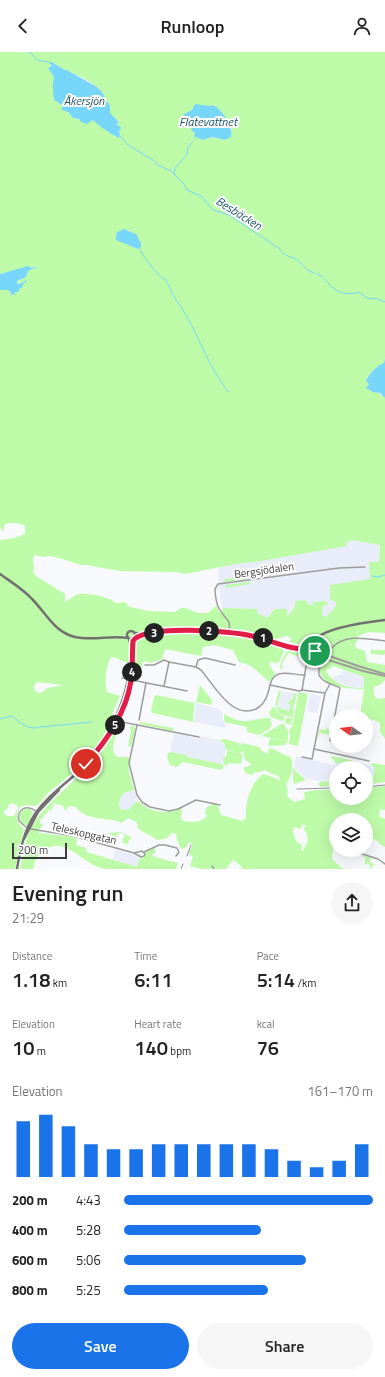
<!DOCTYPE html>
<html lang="en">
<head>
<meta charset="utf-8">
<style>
	body { margin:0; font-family:"Titillium Web",sans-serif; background:#f6f6f6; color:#222; height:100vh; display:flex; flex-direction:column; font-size:15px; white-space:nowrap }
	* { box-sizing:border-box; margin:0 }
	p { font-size:13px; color:#767676 }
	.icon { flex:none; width:22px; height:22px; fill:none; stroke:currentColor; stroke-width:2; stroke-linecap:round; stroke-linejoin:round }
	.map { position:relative; height:817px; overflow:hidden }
	.drawer { display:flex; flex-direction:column; background:#fff; flex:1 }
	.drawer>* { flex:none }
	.needle { width:26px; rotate:284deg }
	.fabs { position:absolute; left:329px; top:657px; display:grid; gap:8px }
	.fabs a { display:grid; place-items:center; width:44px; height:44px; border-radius:50%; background:#fff; box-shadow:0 4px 16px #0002; font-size:20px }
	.scale { position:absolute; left:12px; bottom:10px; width:55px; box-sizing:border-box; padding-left:4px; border:2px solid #3c3c3e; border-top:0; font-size:11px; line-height:14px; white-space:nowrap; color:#3c3c3e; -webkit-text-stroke:3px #fff; paint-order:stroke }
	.pin { position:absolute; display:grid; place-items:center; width:34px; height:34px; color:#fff; margin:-17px; border:2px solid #fff; border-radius:50%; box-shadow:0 1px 4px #0007 }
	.km { position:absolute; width:20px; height:20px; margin:-10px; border-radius:50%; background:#222; color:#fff; font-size:11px; line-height:20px; text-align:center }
	.round { display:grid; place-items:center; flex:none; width:42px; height:42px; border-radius:21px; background:#f6f6f6 }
	.headline { display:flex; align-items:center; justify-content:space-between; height:68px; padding:0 12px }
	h1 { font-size:22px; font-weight:600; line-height:30px }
	.stats { display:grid; grid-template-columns:repeat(3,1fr); gap:6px; height:68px; padding:4px 12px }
	.stats div { display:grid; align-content:center }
	.stats b { font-size:20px; font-weight:600 }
	.stats small { font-size:11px; font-weight:400 }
	.stats p { font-size:11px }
	.chart { height:112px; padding:8px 12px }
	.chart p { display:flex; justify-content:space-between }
	.chart svg { width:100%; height:72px; margin-top:4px; stroke:#1a73e8; stroke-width:6 }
	.cta { display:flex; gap:8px; margin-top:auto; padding:8px 12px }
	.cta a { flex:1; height:46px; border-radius:24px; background:#1a73e8; color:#fff; font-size:16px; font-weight:600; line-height:46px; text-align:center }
	.cta a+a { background:#f6f6f6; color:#222 }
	ul { padding:0 12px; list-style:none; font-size:13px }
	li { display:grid; grid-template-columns:64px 48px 1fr; align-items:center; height:30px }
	li i { height:10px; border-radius:5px; background:#1a73e8 }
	header { display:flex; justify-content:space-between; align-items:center; height:52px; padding:0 12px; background:#fff; font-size:18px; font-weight:600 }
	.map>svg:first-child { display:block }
</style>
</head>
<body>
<header><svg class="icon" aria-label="back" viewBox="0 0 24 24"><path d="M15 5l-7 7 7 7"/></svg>Runloop<svg class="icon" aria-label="person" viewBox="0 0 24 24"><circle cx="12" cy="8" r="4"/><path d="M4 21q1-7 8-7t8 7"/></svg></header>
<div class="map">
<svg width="385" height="817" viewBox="0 0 385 817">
	<rect width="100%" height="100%" fill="#f7f9fd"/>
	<g fill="#e9edf9">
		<path d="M351 488 380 493 379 510H370L371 527 336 550V554L326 565 322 563 323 554 315 552V553H309L305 548 295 549V555L288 565 287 557H276L267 566 259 563 257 561 258 557 222 556 219 535 218 516 237 512 255 510 346 493V491Z"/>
		<path d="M343 618 364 625V635L352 636 335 629 333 627 334 624 338 623H341Z"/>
		<path d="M281 639 294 641 290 659 277 655Z"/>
		<path d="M310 642 321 644 317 661 307 659Z"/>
		<path d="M196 651 219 657 223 661 222 666 226 674 225 676 194 670Z"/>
		<path d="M174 681 199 687 200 684 219 688 224 691 226 698 223 711 222 712 187 705 186 703 170 700Z"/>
		<path d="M296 704 335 713 343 709 347 710 352 713 353 709 376 715 372 726 366 725V716H336V729L327 727 320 729 307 727 299 720 294 715Z"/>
		<path d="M134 738 138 749 134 752 128 759 121 758 119 754 120 746 124 741Z"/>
		<path d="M115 797 136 803 140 806 137 816 112 809Z"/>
	</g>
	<g fill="#befba9" fill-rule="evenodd">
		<path d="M0 0H385V306L384 311C377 314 372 320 367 326 369 336 378 341 385 346V581L369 580 358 584V588L355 592 356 596 365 599 367 610 385 613V628L380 633 374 635C373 639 374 644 377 647L385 646V687L380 680V671L373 668 366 667V664H360L364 637C351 638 319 634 320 617L311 614 312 607 315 606 318 599 316 592 313 595H312L317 587 315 584 305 594 289 590 291 587 290 585 286 584 277 587V589L304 596 276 589V591L285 594 283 602 278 611 270 610 269 612 275 622 269 630C260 622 252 612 239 610L233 598 215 593 203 595 201 604 165 597 162 607 151 611 144 609 143 610 139 625 137 626 133 623 132 614 126 623 128 620 129 612 116 606 111 605C106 614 104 630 107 640L120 644 112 662 115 664 104 684 79 716 48 741 40 751 35 754 26 753 20 755C15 765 16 770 24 777L21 790 15 817H0V488L14 486 25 482V474C21 471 10 470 5 472L3 480 0 474V238H8L11 242 9 244C13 242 17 240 20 237 22 234 22 232 26 230L17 231V229L26 225 28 219 39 214 30 216 24 215 0 222ZM52 10 63 17 67 18 87 28 97 35 102 40 107 49 110 62 119 70 116 74 117 86C109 79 100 75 93 67L80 68 74 66H73L60 51 55 49 53 37 54 36 53 28 54 25 48 16 52 15 49 11ZM195 53 210 54 214 53 221 59 232 77 225 88 212 85 203 88 191 78 192 73 185 70V63L192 58ZM128 178C134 182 141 187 141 195L138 197 116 187V183L117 180ZM351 488 380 493 379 510H369L370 527 330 533V548L336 550V554L326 565 322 563 323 554 327 553 328 551 323 549 312 550V551L315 553H310L305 548 295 549V555L288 564 287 562V557H275L267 566 257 561 258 557 222 556 223 558 220 561 216 554 208 561H198L185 556H181L175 560 149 559 130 555 125 550 116 551C110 545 88 541 79 542 74 543 69 548 65 550V542L36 524 33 519 34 517 33 507 35 503 43 505 49 504 59 506 81 513H87L119 519 176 520 185 522 237 512 255 510 347 494 346 491ZM333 614 364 625V635C353 639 329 630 326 618L331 616ZM37 630 63 633 47 636 43 640 39 641 35 639 34 634ZM12 751 18 754V757L14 764H8L4 762V760L9 755 8 753Z"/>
		<path d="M253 524 249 527 225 530 224 529 225 527Z"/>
		<path d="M250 530V532L225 536 226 533Z"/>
		<path d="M289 596 303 599 305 608 302 621 305 607 289 601 281 613 283 614 282 616 284 618 280 616V612Z"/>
		<path d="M372 597 376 599V598H385V602L383 603 371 602 370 600Z"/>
		<path d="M200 633 212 648 211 653 196 650Z"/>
		<path d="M279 638 281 639 277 655 289 659 291 652H287L290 649V647L292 648 294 641 297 642 295 651 293 658 294 659 291 673 285 671 286 666H291V665L280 662 275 653Z"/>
		<path d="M299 640 308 642 298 694 289 692 290 684 289 679 292 674Z"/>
		<path d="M156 643 195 651 193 663 194 670 152 661 151 659 154 645Z"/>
		<path d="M274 654 280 663 285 664 284 668 282 669 271 665 269 660Z"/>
		<path d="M224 662C245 675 250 666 270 666L272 673 269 677 259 683 247 680V675L229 671H226L224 668Z"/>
		<path d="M140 670 173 676V679L140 672Z"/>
		<path d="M283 671 288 679V689L261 684Z"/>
		<path d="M331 671 330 683 320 681 317 688 320 677 326 678 327 676 329 677Z"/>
		<path d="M133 673 135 677 131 695 130 694 128 695 131 677 129 676 130 675Z"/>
		<path d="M113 680 116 682 113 695 114 702 118 705H129V720L134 738 124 741 120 746 119 754 122 758H128L134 752 138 749C151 761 167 763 182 756L181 768C190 771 200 771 207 764L205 761 206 756 213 752 218 754 221 763 243 769 246 766C245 750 250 732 263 722L267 723 280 728 279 724 272 722 265 718 260 720H255L252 723C247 721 243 721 244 715H248L251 712 245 708 244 702 243 701 244 699 239 701 243 702 241 712 228 711 227 713V715L223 710 224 704 226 705 227 699 237 701 226 698 224 691 219 688 225 687 239 691V694L242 691 259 695 262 699 268 702 269 696C276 697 282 703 291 705 294 713 292 725 286 732L288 739 287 744 294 750 305 747 304 740 317 738H336V746H366V736L385 734V758L380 757 379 764 385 767V795L379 792V790L374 787 366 788V768H336V787L334 790 332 807 342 816 347 817H242V815L233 808 226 817H201L190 814 193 804 190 803 189 800 192 795V792L190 790 185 796 181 797 177 788 176 782 172 781 167 786 157 788C151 783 144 781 137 776L138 773 136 770 128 766 123 770 120 771 118 769C104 766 85 768 76 755L68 754 66 759 65 758 63 754 54 751 51 759 48 758 47 762H44L43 766 40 768V771L43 772 42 775 40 776 39 781 74 785 77 787 76 793 86 796 87 800 137 815 140 806H143L146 800 155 795V802H150L155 805 178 811 176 817C160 817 143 817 127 817 120 817 113 817 106 817 84 815 65 781 43 799 37 803 34 810 33 817H20C23 802 25 786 33 773 43 756 58 744 72 730 88 716 101 698 113 680ZM303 772 306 774 303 777C311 784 307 791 303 799L301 798 302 793C294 789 294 785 293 777L294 775 300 777Z"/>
		<path d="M270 686 288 689 285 693 268 694Z"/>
		<path d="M170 700 186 703 187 705 222 712 224 715 221 718 183 710 177 715 170 713 167 705 168 701Z"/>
		<path d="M331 704 351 708 353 709 352 714C345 709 343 709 336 712L334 708 331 706Z"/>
		<path d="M373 711 385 713V730L366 733V725L373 726 375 715 370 713Z"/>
		<path d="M293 716 295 717 297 720 306 728 294 732 293 729Z"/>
		<path d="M330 729 336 731V734L321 735 318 732 320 730Z"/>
		<path d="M26 757H30L33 760 27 774 22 771 19 765 21 759Z"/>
		<path d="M122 780 132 786 129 788 127 793 122 790 123 788 122 787 125 785 123 781H118L117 785H113L111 782 110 783 109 781Z"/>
		<path d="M361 803 372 806 379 809 377 811 378 809 372 806 369 809 373 812 375 811 372 816 368 817 367 816 368 817 371 815 368 811 365 813V805L361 804V805Z"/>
	</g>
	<g fill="#78d6fa">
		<path d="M48 10H52L63 17 67 18 97 35 102 40 110 54V61L119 70 116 73 120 74 121 76 119 79 120 84 118 86C109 80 100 75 93 68L87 72 81 70 79 67 73 66 68 60 62 58V53L54 48C53 41 52 31 54 25L48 16 52 14Z"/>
		<path d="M195 52 210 54 213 53C222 57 234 75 231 85L225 88 212 85 203 88 194 84 195 81 191 78 192 73 189 71H186L184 62 192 58Z"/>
		<path d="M124 177 138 183 137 184 141 191V195L138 197 116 188V183L117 180Z"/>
		<path d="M29 214 31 216 39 214 28 219 26 225 17 229V231L19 232 27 228V229L23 232 22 236H20L18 240H15V243L12 242 10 245 11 241 8 238H0V222C11 219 19 216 29 214Z"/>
		<path d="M385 306V346L380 341 373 340 366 336 369 332 366 329C369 322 376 314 384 311Z"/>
	</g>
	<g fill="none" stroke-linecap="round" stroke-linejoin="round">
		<g stroke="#78d6fa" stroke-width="1">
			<path d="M29 0 31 1 37 8 48 10"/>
			<path d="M120 84 128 93 153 108 158 113 171 119 184 132 187 138 201 144 213 158 229 163 280 197C283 204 290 204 296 207 303 212 305 218 314 221"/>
			<path d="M195 87V85"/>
			<path d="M174 122 175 116 187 103 188 95 193 90"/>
			<path d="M139 196C145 208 154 218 163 227H165C169 233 171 240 175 246 192 269 201 296 215 320 220 327 223 334 229 340"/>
			<path d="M317 222C323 224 324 227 329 232 336 241 349 244 359 240L367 246 378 247 385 250"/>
			<path d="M372 524 378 525 385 523"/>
			<path d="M0 667 12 664C21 671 29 679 40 675L92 670"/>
		</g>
		<g stroke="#9d9d9b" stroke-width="1.5">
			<path d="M230 580 229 570C218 556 216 555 215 537L218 532 339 516 365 515"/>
			<path d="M308 608 311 604"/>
			<path d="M169 610 196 615 201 618C214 633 232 668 256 657 265 652 268 643 270 633"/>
			<path d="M145 613H154L164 608 169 610 164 634"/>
			<path d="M196 615 198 608 205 606 235 613"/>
			<path d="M305 623C292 623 274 615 270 633L299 639 302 638 325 641"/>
			<path d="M122 626 187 639"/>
			<path d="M302 638 308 603"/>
			<path d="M119 668 122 670 199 685"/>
			<path d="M139 668 146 631"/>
			<path d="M137 673 129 711 137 743 142 750 150 755 169 759 178 757 196 748 220 753"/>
			<path d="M330 689 340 636C334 632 326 632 321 626 317 622 319 616 321 612 325 607 327 600 332 596 345 581 368 587 385 589"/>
			<path d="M314 697 369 709"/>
			<path d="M302 705 312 707 325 641 330 632"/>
			<path d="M26 775 19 769C16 757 27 752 36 759"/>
			<path d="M31 777 73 784 134 801 141 805 144 804 145 802 142 799 134 801"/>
			<path d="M353 799 378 807 385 812"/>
			<path d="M144 800 159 793H165L177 796 179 800 176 804"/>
			<path d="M212 814 214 817"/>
		</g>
		<g stroke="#9d9d9b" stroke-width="2">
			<path d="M315 599 358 614 385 622"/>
			<path d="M313 603 363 619 385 624"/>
		</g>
		<g stroke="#71726f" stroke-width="2.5">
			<path d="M0 522C11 530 23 537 32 547 46 561 54 580 75 585 93 589 111 583 128 586"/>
			<circle cx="131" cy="583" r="4"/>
			<path d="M135 581 146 582 186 578 230 580 257 585 307 601"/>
			<path d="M310 596C312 593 314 589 317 586 329 575 368 570 385 568"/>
			<path d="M314 596 316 590 320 585"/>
			<circle cx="311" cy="600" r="4"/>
			<path d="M106 685C119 660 129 637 130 608 131 601 132 594 129 587"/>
			<path d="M24 787 38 760 59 738"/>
			<path d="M17 817C20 798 24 779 35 762 46 746 61 735 76 722 93 707 108 687 118 667 127 649 131 631 132 611 133 603 131 594 133 587"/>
		</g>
		<g stroke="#929396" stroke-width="1">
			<path d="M366 735 385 733"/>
			<path d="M297 737 336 736"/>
			<path d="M187 804 191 793"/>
			<path d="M181 817 183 812"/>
		</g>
	</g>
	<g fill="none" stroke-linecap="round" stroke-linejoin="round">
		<defs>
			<path id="route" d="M86 712C107 688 126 661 131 629 133 615 132 602 133 589 143 572 233 579 252 584 271 588 292 600 312 596L315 599"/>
		</defs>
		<use href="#route" stroke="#fff" stroke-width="8"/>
		<use href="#route" stroke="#e11d48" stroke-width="5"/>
	</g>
	<g text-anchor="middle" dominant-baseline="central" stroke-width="4" stroke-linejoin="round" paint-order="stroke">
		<g font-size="11" fill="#3c3c3e" stroke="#fff">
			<text transform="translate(264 518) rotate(-8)">Bergsjödalen</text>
			<text transform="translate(84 781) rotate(13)">Teleskopgatan</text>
		</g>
		<g font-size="12" font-style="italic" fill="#1b5063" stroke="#fff">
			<text x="84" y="48">Åkersjön</text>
			<text x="208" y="69">Flatevattnet</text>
			<text transform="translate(239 161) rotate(32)">Besbäcken</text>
		</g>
	</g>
</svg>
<div class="fabs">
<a><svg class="needle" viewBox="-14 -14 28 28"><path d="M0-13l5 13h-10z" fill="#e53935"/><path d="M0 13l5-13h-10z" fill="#767676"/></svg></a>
<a><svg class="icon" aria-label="locate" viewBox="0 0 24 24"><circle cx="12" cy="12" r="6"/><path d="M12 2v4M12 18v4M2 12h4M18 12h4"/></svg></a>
<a><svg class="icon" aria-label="layers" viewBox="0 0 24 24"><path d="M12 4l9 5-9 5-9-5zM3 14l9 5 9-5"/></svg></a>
</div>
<div class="scale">200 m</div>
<div class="pin" style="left:315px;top:599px;background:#1e9e55"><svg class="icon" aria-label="arrive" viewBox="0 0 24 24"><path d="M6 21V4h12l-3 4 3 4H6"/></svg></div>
<div class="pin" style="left:86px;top:712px;background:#d93025"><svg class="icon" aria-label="check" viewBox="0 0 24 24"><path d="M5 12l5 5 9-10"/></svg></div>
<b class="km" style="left:263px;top:586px">1</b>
<b class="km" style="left:209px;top:579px">2</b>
<b class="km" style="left:154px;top:581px">3</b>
<b class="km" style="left:132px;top:620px">4</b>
<b class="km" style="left:115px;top:673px">5</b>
</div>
<section class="drawer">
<div class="headline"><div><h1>Evening run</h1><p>21:29</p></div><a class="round"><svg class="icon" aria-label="share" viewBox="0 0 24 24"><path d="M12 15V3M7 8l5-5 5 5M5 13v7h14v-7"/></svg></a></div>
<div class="stats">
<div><p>Distance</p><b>1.18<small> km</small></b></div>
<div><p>Time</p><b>6:11</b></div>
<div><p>Pace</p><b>5:14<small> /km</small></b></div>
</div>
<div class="stats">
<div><p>Elevation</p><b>10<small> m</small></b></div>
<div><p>Heart rate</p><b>140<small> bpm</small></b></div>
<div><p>kcal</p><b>76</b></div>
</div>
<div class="chart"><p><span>Elevation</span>161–170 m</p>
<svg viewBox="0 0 160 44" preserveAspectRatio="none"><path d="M5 44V10M15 44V6M25 44V13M35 44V24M45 44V27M55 44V27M65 44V24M75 44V24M85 44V24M95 44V24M105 44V24M115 44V27M125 44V34M135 44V38M145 44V34M155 44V24"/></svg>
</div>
<ul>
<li><b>200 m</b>4:43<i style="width:100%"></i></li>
<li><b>400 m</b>5:28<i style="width:55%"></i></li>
<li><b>600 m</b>5:06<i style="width:73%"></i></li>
<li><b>800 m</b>5:25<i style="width:58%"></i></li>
</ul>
<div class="cta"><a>Save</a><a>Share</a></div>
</section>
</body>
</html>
